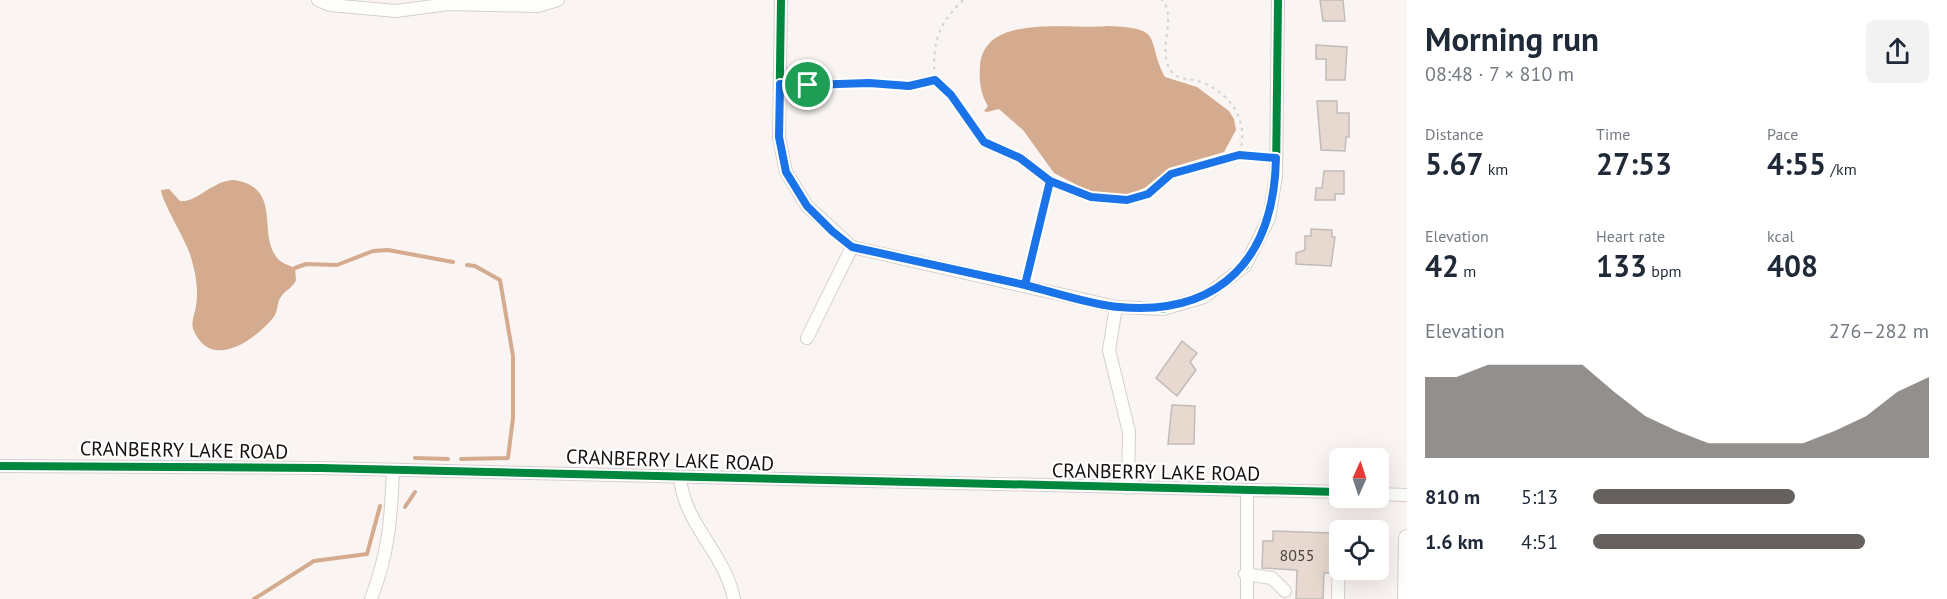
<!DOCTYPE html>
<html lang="en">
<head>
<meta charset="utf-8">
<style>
	body { margin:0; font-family:"PT Sans",sans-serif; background:#f2f2f3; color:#1f2937; height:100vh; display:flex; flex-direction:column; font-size:22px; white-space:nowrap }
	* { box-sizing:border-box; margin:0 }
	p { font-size:20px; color:#747a83 }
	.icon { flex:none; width:33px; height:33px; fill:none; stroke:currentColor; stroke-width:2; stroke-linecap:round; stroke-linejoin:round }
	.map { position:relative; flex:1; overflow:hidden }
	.sheet { display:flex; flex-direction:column; background:#fff; width:540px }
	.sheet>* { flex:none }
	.needle { width:39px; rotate:3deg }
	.controls { position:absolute; left:1329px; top:448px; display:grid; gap:12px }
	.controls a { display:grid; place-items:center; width:60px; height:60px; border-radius:9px; background:#fff; box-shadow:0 6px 24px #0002; font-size:30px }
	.pin { position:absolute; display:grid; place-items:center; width:51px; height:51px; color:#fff; margin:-26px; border:3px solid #fff; border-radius:50%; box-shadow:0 2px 6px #0007 }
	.round { display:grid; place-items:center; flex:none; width:63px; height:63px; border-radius:9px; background:#f2f2f3 }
	.overview { display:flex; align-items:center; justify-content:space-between; height:102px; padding:0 18px }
	h1 { font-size:33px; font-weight:700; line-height:45px }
	.metrics { display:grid; grid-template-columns:repeat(3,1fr); gap:9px; height:102px; padding:6px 18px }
	.metrics div { display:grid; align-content:center }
	.metrics b { font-size:30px; font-weight:700 }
	.metrics small { font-size:16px; font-weight:400 }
	.metrics p { font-size:16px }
	.chart { height:168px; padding:12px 18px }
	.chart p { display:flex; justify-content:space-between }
	.chart svg { width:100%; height:108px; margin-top:6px; fill:#66615e; opacity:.7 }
	ul { padding:0 18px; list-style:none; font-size:20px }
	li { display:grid; grid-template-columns:96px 72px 1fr; align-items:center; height:45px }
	li i { height:15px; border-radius:8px; background:#66615e }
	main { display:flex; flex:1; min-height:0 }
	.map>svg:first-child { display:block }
</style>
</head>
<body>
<main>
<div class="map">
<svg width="1407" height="599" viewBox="0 0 1407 599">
	<rect width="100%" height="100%" fill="#faf5f2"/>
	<g fill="#d4ab8e">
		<path d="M1108 26C1166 28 1145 39 1165 77L1197 87 1229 111 1234 119 1236 130 1224 152 1169 168 1146 187 1132 194 1114 196 1094 194 1054 173 1023 130 999 109 987 112 984 111 988 106C980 94 979 79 980 66 984 12 1071 30 1108 26Z"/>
		<path d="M234 180C284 188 256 234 278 259 283 264 289 265 295 268L296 280C293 288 285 290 281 297 276 303 279 311 273 318 253 342 210 371 193 329 191 320 195 314 196 306 199 289 195 270 190 254 185 239 161 200 161 190L169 189 180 201C197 203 213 180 234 180Z"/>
	</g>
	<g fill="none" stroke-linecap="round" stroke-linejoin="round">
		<g stroke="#d4ab8e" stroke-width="4">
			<path d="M295 268 306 264 337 265 373 251 388 250 453 262"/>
			<path d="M415 458 448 459"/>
			<path d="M461 459 508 458 513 418V356L500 280 475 266 467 265"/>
			<path d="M405 507 415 492"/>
			<path d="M254 599 314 561 367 554 380 506"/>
		</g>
	</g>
	<g fill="#e7d9cf" stroke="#c1bcb9" stroke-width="1.5">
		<path d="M1320 0H1343L1345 21H1323Z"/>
		<path d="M1316 45 1347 47 1345 80H1326V59H1316Z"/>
		<path d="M1317 101H1337V113H1349V137H1346L1345 151 1321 150Z"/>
		<path d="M1324 171H1344V194H1335V200H1315L1316 188H1322Z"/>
		<path d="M1311 229 1332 230V237H1335L1331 266 1296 264V253L1305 250V236H1311Z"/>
		<path d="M1182 341 1197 353 1190 362 1196 370 1177 396 1156 378Z"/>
		<path d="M1172 405 1195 406 1194 444H1168Z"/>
		<path d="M1273 531 1332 533 1330 573H1324L1323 599H1296L1297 570 1262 568 1263 541H1273Z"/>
	</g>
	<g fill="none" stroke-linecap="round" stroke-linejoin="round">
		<defs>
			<g id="minor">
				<path d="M318 0 330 5 396 11 448 4 538 6 558 0"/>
				<path d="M781 0 779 137 786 172 807 206 852 247 1116 307 1163 309 1204 297 1245 266 1269 218 1276 176 1278 0"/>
				<path d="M1116 307 1109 350 1129 432 1128 488"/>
				<path d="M807 338 852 247"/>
				<path d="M0 466 321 468 1340 492"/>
				<path d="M680 477C684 525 724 551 734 599"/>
				<path d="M1247 490V599"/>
				<path d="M1378 494 1407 495"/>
				<path d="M1245 574 1272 578 1285 591"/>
				<path d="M371 599C389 552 391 519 393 470"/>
				<path d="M1338 599 1339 538"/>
			</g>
			<path id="major" d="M1406 599 1407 538"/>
		</defs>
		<use href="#minor" stroke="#d5d0cd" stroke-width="14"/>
		<use href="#major" stroke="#d5d0cd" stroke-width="18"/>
		<g stroke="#d3d1d1" stroke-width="2" stroke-dasharray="3 4.5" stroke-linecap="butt">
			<path d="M963 0C937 26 932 43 935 80L951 95 984 142 1020 158 1051 181 1091 197 1127 200 1148 194 1171 174 1231 158 1239 155C1250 122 1232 94 1201 82 1191 78 1178 81 1171 71 1156 49 1178 17 1162 0"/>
			<path d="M792 85 909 86 935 80"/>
			<path d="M1239 155 1263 157"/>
			<path d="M1028 275 1051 181"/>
		</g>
		<use href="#minor" stroke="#fefefd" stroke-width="12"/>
		<use href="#major" stroke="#fefefd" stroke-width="16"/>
		<defs>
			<g id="cycleway">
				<path d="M781 0 779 137 786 172 807 206 852 247 1116 307 1163 309 1204 297 1245 266 1269 218 1276 176 1278 0"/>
				<path d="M0 466 321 468 1340 492"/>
			</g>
		</defs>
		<use href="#cycleway" stroke="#fff" stroke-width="11"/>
		<use href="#cycleway" stroke="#00873e" stroke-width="8"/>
	</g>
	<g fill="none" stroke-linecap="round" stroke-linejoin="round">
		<defs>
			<path id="route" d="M808 85 869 83 909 86 935 80 951 95 984 142 1020 158 1050 181 1025 285C1053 292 1091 305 1119 307 1221 316 1274 258 1276 158L1239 155 1171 174 1148 194 1127 200 1091 197 1050 181 1025 285 852 247 832 231 807 206 786 172 779 137 780 84 808 85"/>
		</defs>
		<use href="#route" stroke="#fff" stroke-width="12"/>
		<use href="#route" stroke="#1a73e8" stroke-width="8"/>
	</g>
	<g text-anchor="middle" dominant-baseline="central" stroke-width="4.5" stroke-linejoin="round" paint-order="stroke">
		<g font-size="16" fill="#4a433e">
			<text x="1297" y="555">8055</text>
		</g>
		<g font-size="20" fill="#16110e" stroke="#fff">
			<text transform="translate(184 450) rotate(1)">CRANBERRY LAKE ROAD</text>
			<text transform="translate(670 460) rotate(2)">CRANBERRY LAKE ROAD</text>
			<text transform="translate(1156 472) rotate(1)">CRANBERRY LAKE ROAD</text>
		</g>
	</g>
</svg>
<div class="controls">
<a><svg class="needle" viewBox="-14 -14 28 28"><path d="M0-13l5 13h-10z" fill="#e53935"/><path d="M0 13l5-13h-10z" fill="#747a83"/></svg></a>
<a><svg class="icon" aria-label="locate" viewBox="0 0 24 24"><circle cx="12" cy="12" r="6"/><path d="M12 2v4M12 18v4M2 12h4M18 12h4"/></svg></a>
</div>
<div class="pin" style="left:808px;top:85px;background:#1e9e55"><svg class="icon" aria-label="arrive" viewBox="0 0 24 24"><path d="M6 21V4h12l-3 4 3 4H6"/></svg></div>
</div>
<section class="sheet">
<div class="overview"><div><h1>Morning run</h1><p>08:48 · 7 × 810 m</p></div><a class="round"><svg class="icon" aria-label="share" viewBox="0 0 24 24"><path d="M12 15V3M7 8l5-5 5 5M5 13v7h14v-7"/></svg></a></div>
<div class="metrics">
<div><p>Distance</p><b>5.67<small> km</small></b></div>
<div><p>Time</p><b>27:53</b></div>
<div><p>Pace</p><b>4:55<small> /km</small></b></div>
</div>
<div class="metrics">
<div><p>Elevation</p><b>42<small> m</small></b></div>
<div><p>Heart rate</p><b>133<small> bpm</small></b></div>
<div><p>kcal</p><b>408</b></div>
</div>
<div class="chart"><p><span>Elevation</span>276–282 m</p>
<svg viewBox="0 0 160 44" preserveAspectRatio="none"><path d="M0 44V11L10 11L20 6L30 6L40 6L50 6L60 17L70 27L80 33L90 38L100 38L110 38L120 38L130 33L140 27L150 17L160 11V44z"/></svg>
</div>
<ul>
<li><b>810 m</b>5:13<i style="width:60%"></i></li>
<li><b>1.6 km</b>4:51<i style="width:81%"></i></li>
</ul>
</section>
</main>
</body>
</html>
